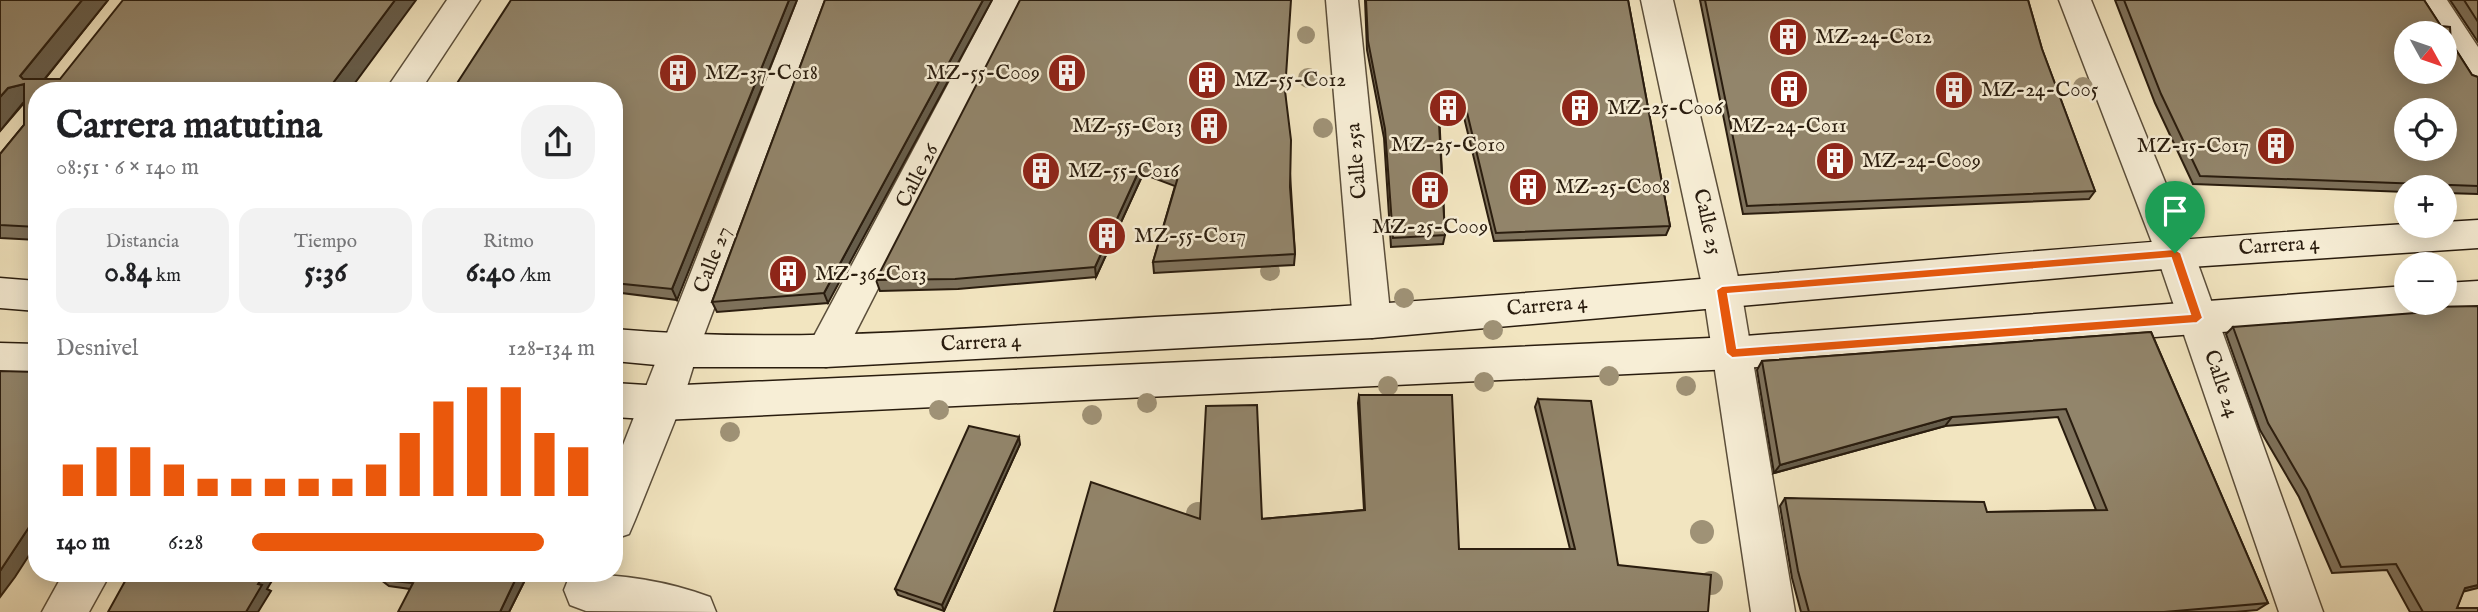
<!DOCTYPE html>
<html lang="es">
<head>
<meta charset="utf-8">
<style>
	body { margin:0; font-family:"IM FELL English",serif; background:#f2f2f2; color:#202124; height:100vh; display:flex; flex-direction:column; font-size:26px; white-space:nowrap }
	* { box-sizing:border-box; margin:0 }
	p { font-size:23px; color:#757577 }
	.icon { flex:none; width:38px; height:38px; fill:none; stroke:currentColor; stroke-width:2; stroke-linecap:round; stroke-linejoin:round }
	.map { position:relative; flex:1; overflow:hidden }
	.drawer { position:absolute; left:28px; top:82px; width:595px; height:500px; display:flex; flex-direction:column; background:#fff; border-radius:28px; box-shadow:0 4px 18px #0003 }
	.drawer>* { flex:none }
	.needle { width:46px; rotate:130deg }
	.fabs { position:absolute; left:2394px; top:21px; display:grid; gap:14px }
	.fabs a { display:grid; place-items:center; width:63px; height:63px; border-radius:50%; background:#fff; box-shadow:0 4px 18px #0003; font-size:35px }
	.pin { position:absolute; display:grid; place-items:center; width:60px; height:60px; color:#fff; margin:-72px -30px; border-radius:50% 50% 50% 0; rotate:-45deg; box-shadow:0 0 7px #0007 }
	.pin .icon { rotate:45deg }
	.round { display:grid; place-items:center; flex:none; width:74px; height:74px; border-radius:28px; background:#f2f2f2 }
	.overview { display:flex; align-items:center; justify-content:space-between; height:119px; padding:0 28px }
	h1 { font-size:38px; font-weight:800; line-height:52px }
	.metrics { display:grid; grid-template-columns:repeat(3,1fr); gap:10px; height:119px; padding:7px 28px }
	.metrics div { display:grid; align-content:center; border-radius:18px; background:#f2f2f2; text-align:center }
	.metrics b { font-size:30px; font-weight:800 }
	.metrics small { font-size:19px; font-weight:400 }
	.metrics p { font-size:19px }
	.chart { height:196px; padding:14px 28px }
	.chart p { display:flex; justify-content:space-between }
	.chart svg { width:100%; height:126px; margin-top:7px; stroke:#ea580c; stroke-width:6 }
	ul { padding:0 28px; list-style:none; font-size:23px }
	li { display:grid; grid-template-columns:112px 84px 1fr; align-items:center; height:52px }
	li i { height:18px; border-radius:9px; background:#ea580c }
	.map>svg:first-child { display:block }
</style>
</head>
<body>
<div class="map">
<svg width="2478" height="612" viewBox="0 0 2478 612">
	<rect width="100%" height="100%" fill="#f2e5c0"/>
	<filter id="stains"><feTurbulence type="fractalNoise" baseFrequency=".00286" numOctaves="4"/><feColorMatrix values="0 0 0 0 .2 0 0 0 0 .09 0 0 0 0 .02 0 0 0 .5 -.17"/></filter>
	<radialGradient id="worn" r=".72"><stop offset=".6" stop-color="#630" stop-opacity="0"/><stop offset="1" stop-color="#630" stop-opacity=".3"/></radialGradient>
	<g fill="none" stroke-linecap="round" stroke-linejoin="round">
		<defs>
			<g id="street">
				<path d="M447 0H480L420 91H385Z"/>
				<path d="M798 0H830L698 351 682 403 635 520 629 534 614 539V468Z"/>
				<path d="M993 0H1025L840 363 826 367 812 363 806 351Z"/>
				<path d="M1326 0H1358L1391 322 1386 333 1372 338 1358 333 1353 322Z"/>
				<path d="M1641 0H1673L1741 290 1795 612H1751L1703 290Z"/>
				<path d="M2059 0H2091L2194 253 2323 612H2279L2156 253Z"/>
				<path d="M2414 0H2447L2478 47V86L2466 82 2445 49V33H2435Z"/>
				<path d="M63 574H110L89 612H42Z"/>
				<path d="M574 574C619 574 668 581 710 597L716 612 586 611 570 605 564 590 570 575Z"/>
			</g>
			<g id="secondary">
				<path d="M2478 220V248L2175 268 1372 338 826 367H678L614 361V329C794 345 976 327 1155 317 1573 296 1989 250 2406 224L2445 226V222Z"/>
				<path d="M0 278 37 281V311L0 308Z"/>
				<path d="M2478 281V311L2445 313 2431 309 2428 303H2445V283Z"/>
				<path d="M2406 286V303H2425L2420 313 2406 318 1732 369 662 420 614 417V383L662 386 1732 337Z"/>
				<path d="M0 343 37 344V377L0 375Z"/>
			</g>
		</defs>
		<use href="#street" stroke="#5b4e3a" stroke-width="3"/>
		<use href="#secondary" stroke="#291c0e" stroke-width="3"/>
		<use href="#street" fill="#f7eed6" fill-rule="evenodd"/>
		<use href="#secondary" fill="#f7eed6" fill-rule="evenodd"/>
	</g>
	<g fill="#9f9276">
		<circle cx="1306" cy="35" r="9"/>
		<circle cx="1308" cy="78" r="10"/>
		<circle cx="2083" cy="87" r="10"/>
		<circle cx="1323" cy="128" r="10"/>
		<circle cx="1270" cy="271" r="10"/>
		<circle cx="1404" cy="298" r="10"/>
		<circle cx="1493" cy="330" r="10"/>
		<circle cx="1609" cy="376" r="10"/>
		<circle cx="1484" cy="382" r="10"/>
		<circle cx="1388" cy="386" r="10"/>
		<circle cx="1686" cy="386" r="10"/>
		<circle cx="1147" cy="403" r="10"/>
		<circle cx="939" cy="410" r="10"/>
		<circle cx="1092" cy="415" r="10"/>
		<circle cx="730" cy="432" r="10"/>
		<circle cx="1198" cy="514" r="12"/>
		<circle cx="1702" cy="532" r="12"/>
		<circle cx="1711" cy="583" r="12"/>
	</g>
	<g fill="#7e725c" stroke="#291c0e" stroke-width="2">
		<path d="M0 0H108L45 79H60L416 0 37 91V240L0 238V154L24 125V103L0 131Z"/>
		<path d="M825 0 828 303 717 312 712 302Z"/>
		<path d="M1365 0H1628L1670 226 1666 235 1494 241 1462 109 1439 112 1445 235 1443 244 1391 247 1384 138 1367 50Z"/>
		<path d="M1700 0H2028L2042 49 2095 191 2089 199 1743 214Z"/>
		<path d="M2115 0H2424L2472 75 2478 77V194L2445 193V187H2406V192L2193 184 2155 103Z"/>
		<path d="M2450 0H2478V42Z"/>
		<path d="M614 91 677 300 614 292Z"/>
		<path d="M1285 93 1295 254 1294 265 1154 273 1153 262 1175 186 1143 174 1096 277 958 289 880 291 876 280Z"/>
		<path d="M2233 327 2463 592 2457 608 2478 612H2410L2387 570 2332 573 2299 497 2260 430 2226 334Z"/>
		<path d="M2151 332 2268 603 2257 610 2235 612H1801L1792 578 1780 506 1785 498 1987 512 2096 510 2058 417 1945 426 1774 473 1757 370 1762 361Z"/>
		<path d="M1359 395 1459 549H1570L1535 407 1538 399 1618 565 1708 612 1200 519H1262L1364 510 1358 403Z"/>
		<path d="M1020 444 944 611 898 595 895 589Z"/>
		<path d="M384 574H528L509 612 410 589 389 586 381 580Z"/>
	</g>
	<g fill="#665d4b" stroke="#291c0e" stroke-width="2">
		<path d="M82 0H108L35 91 20 76Z"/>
		<path d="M395 0H416L349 91H327Z"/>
		<path d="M789 0H797L677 300 672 289Z"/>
		<path d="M983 0H992L828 303 824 293Z"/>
		<path d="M24 84 37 99 23 103 0 131V97L8 88Z"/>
		<path d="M1142 164 1143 174 1096 277 1095 267Z"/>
		<path d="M1952 417 1945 426 1774 473 1780 465Z"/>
		<path d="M1019 437 1020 444 944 611 942 605Z"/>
		<path d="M37 515V543L15 577 0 597V571Z"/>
		<path d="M264 574H276L267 589 271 591 258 612H246L258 584Z"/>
		<path d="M518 574H528L509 612H500Z"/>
		<path d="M2478 585V588L2454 594 2465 588Z"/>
	</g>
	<g fill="#92856b" stroke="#291c0e" stroke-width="2" fill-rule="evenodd">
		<path d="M0 0H82L20 76 23 79H60L123 0H395L327 91H37V227L0 225V154L24 125V84L8 88 0 97Z"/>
		<path d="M511 0H789L672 289 614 283V91H452Z"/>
		<path d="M825 0H983L824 293 712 302Z"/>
		<path d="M1020 0H1291L1285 91 1291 140 1290 187 1295 254 1153 262 1178 177 1142 164 1095 267 955 279 876 280Z"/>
		<path d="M1366 0H1628L1670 226 1496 233 1464 100 1438 104 1445 235 1393 238 1385 129 1368 41Z"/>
		<path d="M1705 0H2028L2042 49 2095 191 1747 206Z"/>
		<path d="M2124 0H2424L2441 26 2450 27 2451 42 2472 75 2478 77V186L2200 176 2161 94ZM2406 33H2445V72H2406ZM2406 110H2445V149H2406Z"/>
		<path d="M2464 0H2478V22Z"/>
		<path d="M2478 306V585L2465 588 2457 608H2478V612H2423L2396 564 2341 567 2307 490 2268 423 2233 327 2415 313 2431 307Z"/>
		<path d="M2151 332 2268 603 2164 612H1809L1798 571 1785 498 1984 502 1987 512 2107 510 2066 409 1952 417 1780 465 1762 361Z"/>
		<path d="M0 371 37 372V515L0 571Z"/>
		<path d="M1359 395H1452L1459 549H1575L1538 399 1591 401 1618 565 1711 575 1708 612H1054L1091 482 1200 519 1206 406 1257 405 1262 519 1365 510Z"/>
		<path d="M969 426 1019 437 942 605 895 589Z"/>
		<path d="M129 574H264L258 584 262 585 246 612H108Z"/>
		<path d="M384 574H518L500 612H398L413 583 381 580Z"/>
	</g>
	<path fill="#ea580c" stroke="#fff" stroke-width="2" fill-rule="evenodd" d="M2175 249 2181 253 2203 318 2197 323 1732 358 1726 353 1716 290 1722 286ZM2171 258 2190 314 1737 348 1728 294Z"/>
	<defs>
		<symbol id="building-disc" viewBox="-11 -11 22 22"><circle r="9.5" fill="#8f2418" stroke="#f7eed6"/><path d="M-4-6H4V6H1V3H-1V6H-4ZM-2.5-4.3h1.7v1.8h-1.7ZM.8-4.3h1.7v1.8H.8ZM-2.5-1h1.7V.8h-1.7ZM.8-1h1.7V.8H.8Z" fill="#fff"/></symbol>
	</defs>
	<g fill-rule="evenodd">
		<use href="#building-disc" x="1766" y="15" width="44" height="44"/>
		<use href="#building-disc" x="656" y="51" width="44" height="44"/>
		<use href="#building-disc" x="1045" y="51" width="44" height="44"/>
		<use href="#building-disc" x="1185" y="58" width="44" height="44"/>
		<use href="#building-disc" x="1767" y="67" width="44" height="44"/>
		<use href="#building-disc" x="1932" y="68" width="44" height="44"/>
		<use href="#building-disc" x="1426" y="86" width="44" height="44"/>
		<use href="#building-disc" x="1558" y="86" width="44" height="44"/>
		<use href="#building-disc" x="1187" y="104" width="44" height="44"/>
		<use href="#building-disc" x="2254" y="124" width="44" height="44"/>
		<use href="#building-disc" x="1813" y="139" width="44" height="44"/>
		<use href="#building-disc" x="1019" y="149" width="44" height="44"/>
		<use href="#building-disc" x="1506" y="165" width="44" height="44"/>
		<use href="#building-disc" x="1408" y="168" width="44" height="44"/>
		<use href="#building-disc" x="1085" y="214" width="44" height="44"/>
		<use href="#building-disc" x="766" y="252" width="44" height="44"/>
	</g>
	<g text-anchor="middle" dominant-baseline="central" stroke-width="5" stroke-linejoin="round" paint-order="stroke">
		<g font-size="21" fill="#291c0e" stroke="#f7eed6" text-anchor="start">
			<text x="1815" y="37">MZ-24-C012</text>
			<text x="705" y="73">MZ-37-C018</text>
			<text x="1040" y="73" text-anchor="end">MZ-55-C009</text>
			<text x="1234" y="80">MZ-55-C012</text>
			<text x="1981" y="90">MZ-24-C005</text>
			<text x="1607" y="108">MZ-25-C006</text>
			<text x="1182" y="126" text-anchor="end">MZ-55-C013</text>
			<text x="1789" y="126" text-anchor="middle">MZ-24-C011</text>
			<text x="1448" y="145" text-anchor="middle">MZ-25-C010</text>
			<text x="2249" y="146" text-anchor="end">MZ-15-C017</text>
			<text x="1862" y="161">MZ-24-C009</text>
			<text x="1068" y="171">MZ-55-C016</text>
			<text x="1555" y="187">MZ-25-C008</text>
			<text x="1430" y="227" text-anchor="middle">MZ-25-C009</text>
			<text x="1134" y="236">MZ-55-C017</text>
			<text x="815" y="274">MZ-36-C013</text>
		</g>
		<g font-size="21" fill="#291c0e" stroke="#f7eed6">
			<text transform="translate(1357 161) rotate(-95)">Calle 25a</text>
			<text transform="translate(918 176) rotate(-63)">Calle 26</text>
			<text transform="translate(1707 222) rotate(77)">Calle 25</text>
			<text transform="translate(2279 246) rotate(-4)">Carrera 4</text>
			<text transform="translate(713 260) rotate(-69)">Calle 27</text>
			<text transform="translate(1547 306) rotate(-5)">Carrera 4</text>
			<text transform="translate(981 343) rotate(-3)">Carrera 4</text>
			<text transform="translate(2221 384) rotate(71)">Calle 24</text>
		</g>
	</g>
	<rect width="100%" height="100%" filter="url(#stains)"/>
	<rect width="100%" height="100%" fill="url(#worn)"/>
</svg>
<div class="fabs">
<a><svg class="needle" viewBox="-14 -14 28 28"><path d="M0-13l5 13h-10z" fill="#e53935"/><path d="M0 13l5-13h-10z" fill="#757577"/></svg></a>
<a><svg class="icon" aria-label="locate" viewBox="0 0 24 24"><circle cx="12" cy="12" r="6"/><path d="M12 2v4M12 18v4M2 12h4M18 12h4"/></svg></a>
<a>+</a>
<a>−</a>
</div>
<div class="pin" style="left:2175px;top:253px;background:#1e9e55"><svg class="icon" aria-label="arrive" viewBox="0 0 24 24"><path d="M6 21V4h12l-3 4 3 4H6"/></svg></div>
<section class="drawer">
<div class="overview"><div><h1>Carrera matutina</h1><p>08:51 · 6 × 140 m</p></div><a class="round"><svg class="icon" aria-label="share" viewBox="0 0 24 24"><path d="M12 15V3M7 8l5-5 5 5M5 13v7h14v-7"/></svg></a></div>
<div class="metrics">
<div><p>Distancia</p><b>0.84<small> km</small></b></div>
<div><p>Tiempo</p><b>5:36</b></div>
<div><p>Ritmo</p><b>6:40<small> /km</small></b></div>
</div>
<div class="chart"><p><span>Desnivel</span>128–134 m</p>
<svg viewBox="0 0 160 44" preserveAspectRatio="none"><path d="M5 44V33M15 44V27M25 44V27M35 44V33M45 44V38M55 44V38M65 44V38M75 44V38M85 44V38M95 44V33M105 44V22M115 44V11M125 44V6M135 44V6M145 44V22M155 44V27"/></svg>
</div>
<ul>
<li><b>140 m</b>6:28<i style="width:85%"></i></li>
</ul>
</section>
</div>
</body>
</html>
